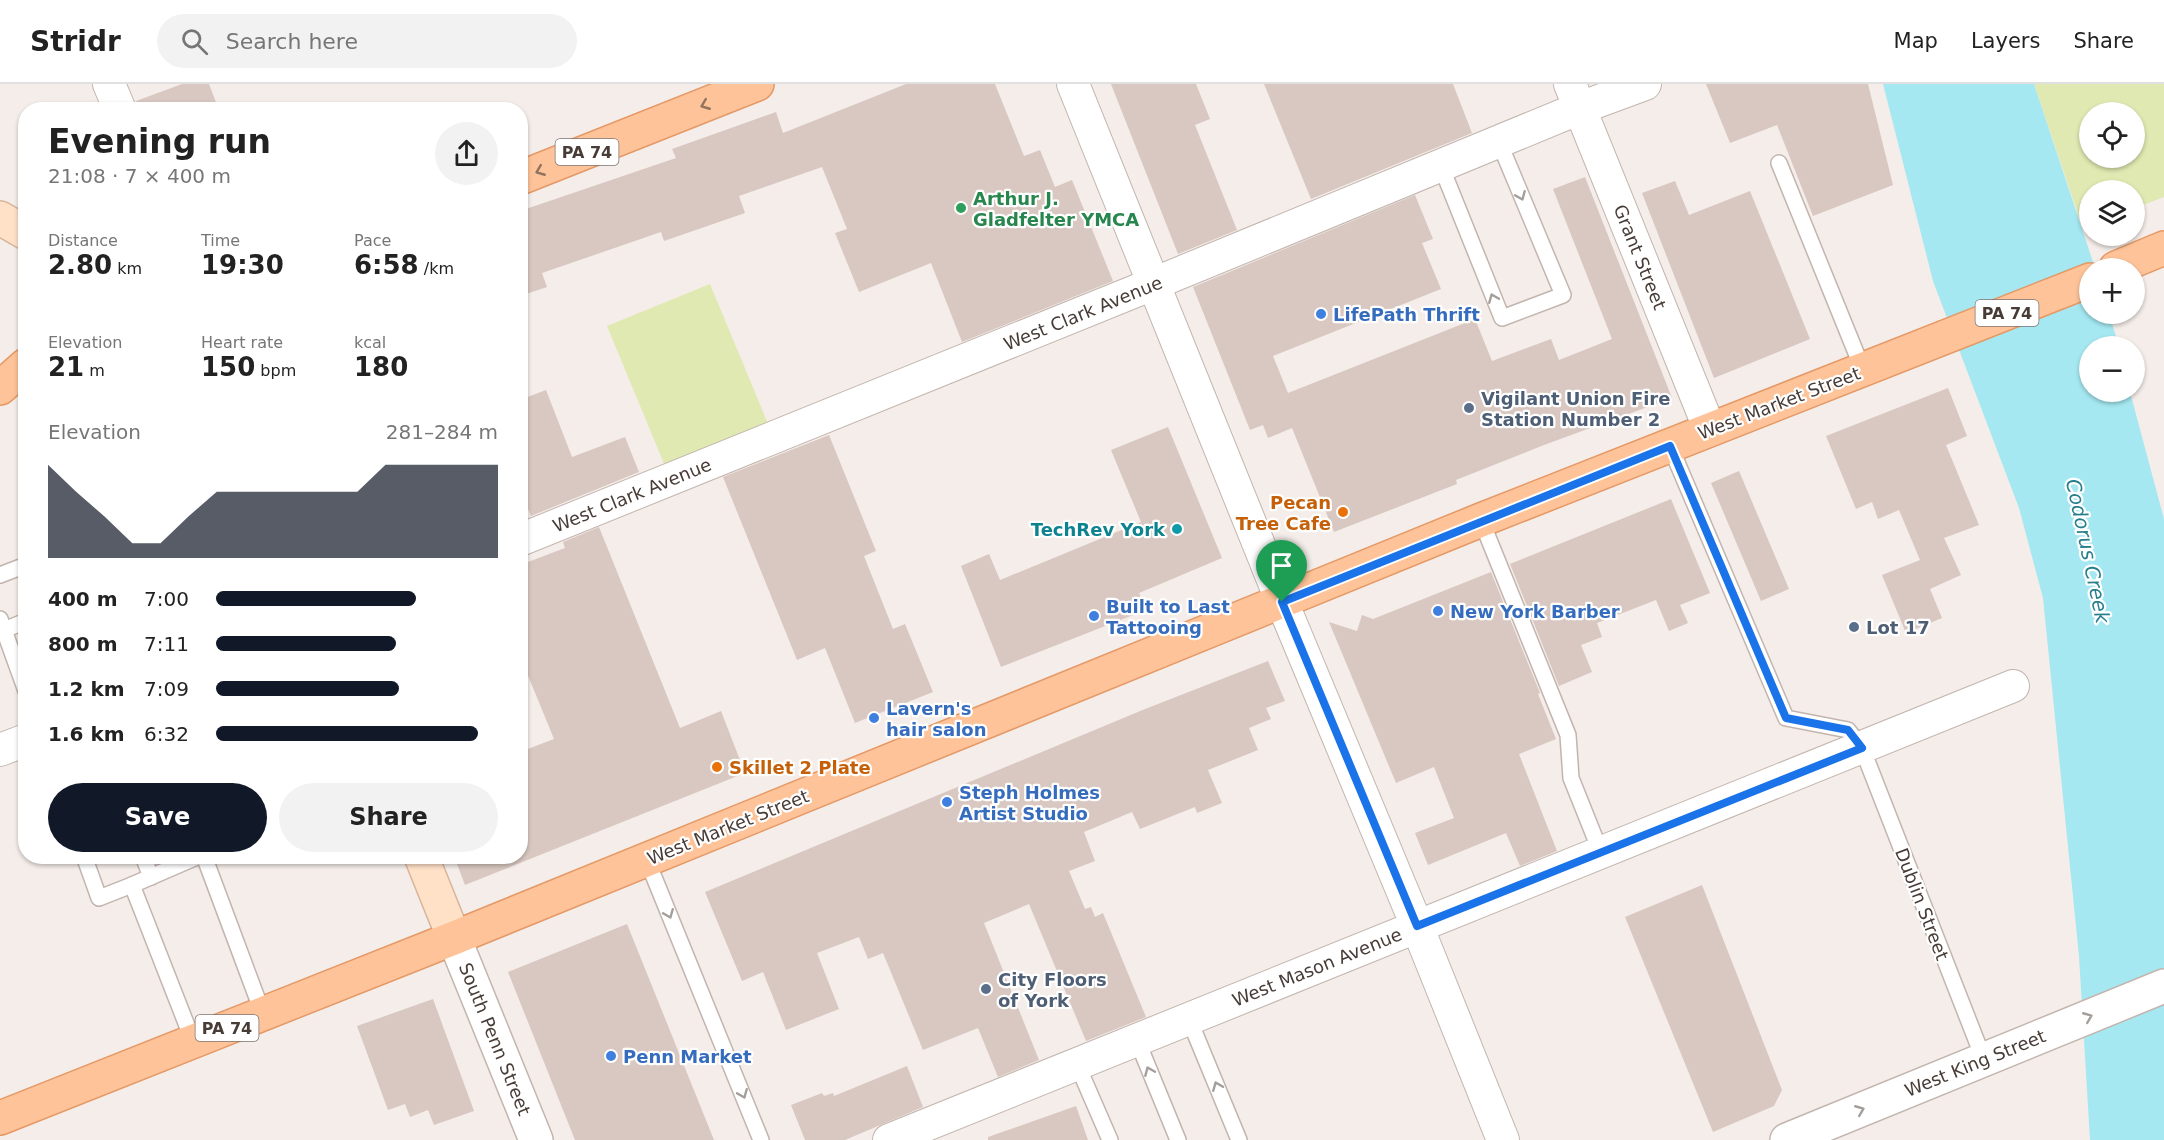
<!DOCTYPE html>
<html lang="en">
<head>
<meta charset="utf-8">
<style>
	body { margin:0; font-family:"DejaVu Sans",sans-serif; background:#f2f2f2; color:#222; height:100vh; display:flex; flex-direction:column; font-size:22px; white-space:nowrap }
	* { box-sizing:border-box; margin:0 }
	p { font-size:20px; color:#767676 }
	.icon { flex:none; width:33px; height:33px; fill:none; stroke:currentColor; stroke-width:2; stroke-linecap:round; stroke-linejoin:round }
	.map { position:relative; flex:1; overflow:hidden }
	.side { position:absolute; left:18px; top:18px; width:510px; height:762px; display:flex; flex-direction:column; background:#fff; border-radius:24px; box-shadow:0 2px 4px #0004 }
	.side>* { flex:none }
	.tools { position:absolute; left:2079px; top:18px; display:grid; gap:12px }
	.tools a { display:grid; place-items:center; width:66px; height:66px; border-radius:50%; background:#fff; box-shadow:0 2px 4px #0004; font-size:30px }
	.pin { position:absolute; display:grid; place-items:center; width:51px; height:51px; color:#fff; margin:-62px -26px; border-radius:50% 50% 50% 0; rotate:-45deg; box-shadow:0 0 6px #0007 }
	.pin .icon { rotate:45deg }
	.round { display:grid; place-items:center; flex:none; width:63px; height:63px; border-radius:32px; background:#f2f2f2 }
	.head { display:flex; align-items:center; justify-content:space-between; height:102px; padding:0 30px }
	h1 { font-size:33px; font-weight:600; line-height:45px }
	.stats { display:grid; grid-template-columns:repeat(3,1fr); gap:9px; height:102px; padding:6px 30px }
	.stats div { display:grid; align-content:center }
	.stats b { font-size:26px; font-weight:600 }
	.stats small { font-size:16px; font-weight:400 }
	.stats p { font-size:16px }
	.chart { height:168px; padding:12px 30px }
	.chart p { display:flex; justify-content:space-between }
	.chart svg { width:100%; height:108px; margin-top:6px; fill:#111827; opacity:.7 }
	.button { display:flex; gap:12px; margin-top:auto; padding:12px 30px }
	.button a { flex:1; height:69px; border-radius:36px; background:#111827; color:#fff; font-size:24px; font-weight:600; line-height:69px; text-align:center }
	.button a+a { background:#f2f2f2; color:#222 }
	ul { padding:0 30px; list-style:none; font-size:20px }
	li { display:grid; grid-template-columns:96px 72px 1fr; align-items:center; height:45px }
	li i { height:15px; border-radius:8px; background:#111827 }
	header { display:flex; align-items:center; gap:36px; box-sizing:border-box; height:84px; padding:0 30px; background:#fff; border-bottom:2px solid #e0e0e0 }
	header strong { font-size:28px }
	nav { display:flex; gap:33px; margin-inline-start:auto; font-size:21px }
	.search { width:420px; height:54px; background:#f2f2f2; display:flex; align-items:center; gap:15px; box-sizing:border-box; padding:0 21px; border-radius:33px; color:#767676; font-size:22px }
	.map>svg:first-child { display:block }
</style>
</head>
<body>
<header>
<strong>Stridr</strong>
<div class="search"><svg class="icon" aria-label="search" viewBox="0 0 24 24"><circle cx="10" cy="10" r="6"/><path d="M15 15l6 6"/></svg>Search here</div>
<nav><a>Map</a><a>Layers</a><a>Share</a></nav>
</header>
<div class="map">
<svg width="2164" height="1056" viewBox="0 0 2164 1056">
	<rect width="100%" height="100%" fill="#f4ede9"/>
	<g fill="#e0e9b1" fill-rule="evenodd">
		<path d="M2034 0H2164V113L2135 124 2134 106H2090L2089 142 2083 145ZM2090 28H2134V74H2090Z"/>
		<path d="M710 200 768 340 665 382 607 242Z"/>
	</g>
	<path fill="#a5e8f1" d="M1883 0H2034L2095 184H2090V230H2109L2119 262H2090V308H2130L2164 435V1056H2090L2079 872 2043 514 2019 424 1933 197Z"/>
	<g fill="#d9c8c1">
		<path d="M182 0H209L219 26H138L136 17Z"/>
		<path d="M906 0H995L1024 72 1040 66 1055 103 1072 96 1113 197 962 258 931 179 859 208 835 149 847 145 822 83 739 112 745 129 664 157 661 148 542 189 547 203 520 212V127L676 74 672 65 776 28 783 49Z"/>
		<path d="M1111 0H1196L1210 35 1195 41 1237 146 1178 170Z"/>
		<path d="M1264 0H1453L1472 49 1311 115Z"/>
		<path d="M1706 0H1868L1893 101 1813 132 1777 41 1730 59Z"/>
		<path d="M1585 93 1672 314 1544 361 1456 396 1457 400 1334 448 1292 344 1268 354 1263 341 1250 346 1193 203 1415 111 1433 155 1422 159 1441 205 1273 272 1288 309 1475 235 1492 277 1551 255 1559 276 1612 255 1553 105Z"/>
		<path d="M1675 97 1689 131 1750 107 1810 255 1714 294 1642 109Z"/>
		<path d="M1948 304 1967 352 1946 361 1979 441 1944 454 1961 491 1930 505 1942 534 1906 549 1882 491 1920 476 1899 426 1878 435 1872 418 1856 425 1826 352Z"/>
		<path d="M546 306 572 373 625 353 639 388 531 432 520 406V316Z"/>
		<path d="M1168 343 1222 474 1139 509 1146 526 1001 583 961 482 989 470 1000 496 1141 438 1111 366Z"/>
		<path d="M829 351 876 467 864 472 893 545 905 540 933 608 855 639 825 564 797 576 723 393Z"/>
		<path d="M1739 387 1789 505 1761 517 1711 399Z"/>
		<path d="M1671 415 1710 509 1680 521 1688 539 1669 547 1656 516 1597 539 1602 553 1581 561 1592 588 1559 602 1510 480Z"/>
		<path d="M599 443 680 644 721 627 745 689 465 801 454 772H520V668L554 655 520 572V481L565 464 563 458Z"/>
		<path d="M1491 488 1540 609 1538 610 1556 655 1519 670 1557 767 1520 782 1506 749 1428 781 1415 749 1454 734 1434 683 1396 699 1329 538 1357 547 1362 531 1373 535Z"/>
		<path d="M1268 577 1285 617 1266 624 1271 635 1249 644 1258 666 1208 686 1222 719 1197 729 1195 723 1140 745 1132 728 1084 748 1095 777 1069 787 1085 825 1091 823 1095 833 1103 829 1146 933 1086 957 1029 820 984 839 1039 976 998 993 978 944 923 966 883 869 868 875 859 853 817 869 839 925 786 946 763 888 742 897 705 808 1145 625Z"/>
		<path d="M1702 801 1782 1006 1774 1022 1713 1048 1625 833Z"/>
		<path d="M627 840 714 1056H575L508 888Z"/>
		<path d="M433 915 474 1027 434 1041 428 1026 410 1033 405 1020 388 1026 357 942Z"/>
		<path d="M907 982 923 1023 845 1056H805L791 1021 822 1009 824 1012 833 1009 834 1012Z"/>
		<path d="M1076 1022 1088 1056H988V1053Z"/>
	</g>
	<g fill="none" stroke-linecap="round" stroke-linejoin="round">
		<defs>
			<g id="service">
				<path d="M1779 79 1863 286"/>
				<path d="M1441 82 1502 234 1563 211 1499 58"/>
				<path d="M1670 362 1786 634 1848 646 1862 664 1984 976"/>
				<path d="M1481 436 1568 651 1571 694 1601 769"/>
				<path d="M0 491 26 481"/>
				<path d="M0 535 26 607"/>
				<path d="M4 546 26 537"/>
				<path d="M84 772 99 814 132 801"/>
				<path d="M143 772 151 793"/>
				<path d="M204 772 263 930"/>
				<path d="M647 776 761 1056"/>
				<path d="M1189 935 1239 1056"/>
				<path d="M1137 956 1178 1056"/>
				<path d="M193 957 132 801 199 772"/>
				<path d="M1077 980 1110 1056"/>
			</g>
			<g id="minor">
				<path d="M109 0 120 26"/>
				<path d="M1073 0 1282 518 1417 842 1503 1056"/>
				<path d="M1570 0 1710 346"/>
				<path d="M520 456 1153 200 1580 24 1645 0"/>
				<path d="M0 666 26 656"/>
				<path d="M889 1056 2013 602"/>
			</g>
			<g id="tertiary">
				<path d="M454 854 536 1056"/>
				<path d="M1787 1056 2164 902"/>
			</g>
			<g id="secondary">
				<path d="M0 134 26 149"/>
				<path d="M421 772 454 854"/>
			</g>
			<g id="primary">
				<path d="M520 94 757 0"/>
				<path d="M2116 184 2164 164"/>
				<path d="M0 304 26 281"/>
				<path d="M0 1034 454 854 1481 436 2090 196"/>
			</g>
		</defs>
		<use href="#service" stroke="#c3b5ae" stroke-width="18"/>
		<use href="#minor" stroke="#c3b5ae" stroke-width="34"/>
		<use href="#tertiary" stroke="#c3b5ae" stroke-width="36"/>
		<use href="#secondary" stroke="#d7b59b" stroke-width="36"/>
		<use href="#primary" stroke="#e59966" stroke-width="36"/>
		<use href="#service" stroke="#fff" stroke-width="15"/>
		<use href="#minor" stroke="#fff" stroke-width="32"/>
		<use href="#tertiary" stroke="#fff" stroke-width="33"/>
		<use href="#secondary" stroke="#ffe1c8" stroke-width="33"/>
		<use href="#primary" stroke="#fec398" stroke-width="33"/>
	</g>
	<defs><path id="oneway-chevron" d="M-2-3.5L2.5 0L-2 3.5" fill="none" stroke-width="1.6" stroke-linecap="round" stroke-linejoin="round" transform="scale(1.5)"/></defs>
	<g stroke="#91725e">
		<use href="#oneway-chevron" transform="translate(705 21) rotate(158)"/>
		<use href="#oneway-chevron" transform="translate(540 87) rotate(158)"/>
	</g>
	<g stroke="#a49e9b">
		<use href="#oneway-chevron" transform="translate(1521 112) rotate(67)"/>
		<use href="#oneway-chevron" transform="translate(1493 214) rotate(-112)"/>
		<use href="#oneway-chevron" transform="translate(669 830) rotate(68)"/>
		<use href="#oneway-chevron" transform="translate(2088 933) rotate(-22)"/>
		<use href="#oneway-chevron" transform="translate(1149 987) rotate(-113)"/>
		<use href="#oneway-chevron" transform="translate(1217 1002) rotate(-112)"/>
		<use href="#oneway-chevron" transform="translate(743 1010) rotate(68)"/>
		<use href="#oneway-chevron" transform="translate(1860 1026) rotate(-22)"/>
	</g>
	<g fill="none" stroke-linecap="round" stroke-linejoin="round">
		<defs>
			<path id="route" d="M1670 362 1786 634 1848 646 1862 664 1417 842 1282 518Z"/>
		</defs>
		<use href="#route" stroke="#fff" stroke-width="12"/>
		<use href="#route" stroke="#1a73e8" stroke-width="8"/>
	</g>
	<circle fill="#2e9e5b" stroke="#fff" stroke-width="2" cx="961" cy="124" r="6"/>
	<g fill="#3f7fe0" stroke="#fff" stroke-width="2">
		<circle cx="1321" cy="230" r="6"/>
		<circle cx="1438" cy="527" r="6"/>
		<circle cx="1094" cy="532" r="6"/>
		<circle cx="874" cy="634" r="6"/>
		<circle cx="947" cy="718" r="6"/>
		<circle cx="611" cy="972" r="6"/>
	</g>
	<g fill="#5c6f8a" stroke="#fff" stroke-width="2">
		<circle cx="1469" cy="324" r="6"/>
		<circle cx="1854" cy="543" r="6"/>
		<circle cx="986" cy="905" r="6"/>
	</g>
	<g fill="#e8710a" stroke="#fff" stroke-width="2">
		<circle cx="1343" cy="428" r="6"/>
		<circle cx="717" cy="683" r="6"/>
	</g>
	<circle fill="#0f9aa8" stroke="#fff" stroke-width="2" cx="1177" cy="445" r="6"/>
	<g text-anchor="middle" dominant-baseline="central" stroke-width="4.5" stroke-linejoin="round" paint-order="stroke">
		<g fill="#fff" stroke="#7f7673" stroke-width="1.5">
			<rect x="555.5" y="55" width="63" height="26" rx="4.5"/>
			<rect x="1975.5" y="216" width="63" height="26" rx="4.5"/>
			<rect x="195.5" y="931" width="63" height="26" rx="4.5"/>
		</g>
		<g font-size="16" font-weight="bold" fill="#483c37">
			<text x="587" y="68">PA 74</text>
			<text x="2007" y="229">PA 74</text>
			<text x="227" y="944">PA 74</text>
		</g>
		<g font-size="18" font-weight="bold" fill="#27864d" stroke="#fff" text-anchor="start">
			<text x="973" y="114">Arthur J.<tspan x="973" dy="21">Gladfelter YMCA</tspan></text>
		</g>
		<g font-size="18" fill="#483c37" stroke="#fff">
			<text transform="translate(1640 173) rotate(68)">Grant Street</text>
			<text transform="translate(1083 229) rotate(-22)">West Clark Avenue</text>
			<text transform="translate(1779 319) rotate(-21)">West Market Street</text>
			<text transform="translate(632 411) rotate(-22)">West Clark Avenue</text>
			<text transform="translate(728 743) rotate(-22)">West Market Street</text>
			<text transform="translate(1922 820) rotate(69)">Dublin Street</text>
			<text transform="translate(1317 883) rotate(-22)">West Mason Avenue</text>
			<text transform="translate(495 955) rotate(68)">South Penn Street</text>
			<text transform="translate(1975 979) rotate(-22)">West King Street</text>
		</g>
		<g font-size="18" font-weight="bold" fill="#366cbe" stroke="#fff" text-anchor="start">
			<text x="1333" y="230">LifePath Thrift</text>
			<text x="1106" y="522">Built to Last<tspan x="1106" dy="21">Tattooing</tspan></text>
			<text x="1450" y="527">New York Barber</text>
			<text x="886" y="624">Lavern's<tspan x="886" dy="21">hair salon</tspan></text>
			<text x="959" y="708">Steph Holmes<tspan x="959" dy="21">Artist Studio</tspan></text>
			<text x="623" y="972">Penn Market</text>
		</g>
		<g font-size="18" font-weight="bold" fill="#4e5e75" stroke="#fff" text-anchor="start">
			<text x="1481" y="314">Vigilant Union Fire<tspan x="1481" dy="21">Station Number 2</tspan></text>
			<text x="1866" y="543">Lot 17</text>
			<text x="998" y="895">City Floors<tspan x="998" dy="21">of York</tspan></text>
		</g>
		<g font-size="18" font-weight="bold" fill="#c56008" stroke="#fff" text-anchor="end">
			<text x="1331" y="418">Pecan<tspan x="1331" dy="21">Tree Cafe</tspan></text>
			<text x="729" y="683" text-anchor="start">Skillet 2 Plate</text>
		</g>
		<g font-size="18" font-weight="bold" fill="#0d838f" stroke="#fff" text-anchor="end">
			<text x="1165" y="445">TechRev York</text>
		</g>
		<g font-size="20" font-style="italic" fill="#287f8c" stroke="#fff">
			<text transform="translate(2088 467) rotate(78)">Codorus Creek</text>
		</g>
	</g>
</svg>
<div class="tools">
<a><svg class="icon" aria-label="locate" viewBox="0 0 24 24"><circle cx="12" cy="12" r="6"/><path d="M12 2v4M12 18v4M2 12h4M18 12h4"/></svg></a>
<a><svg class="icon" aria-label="layers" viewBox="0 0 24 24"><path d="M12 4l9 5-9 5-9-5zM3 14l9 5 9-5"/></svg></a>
<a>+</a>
<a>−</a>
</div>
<div class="pin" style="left:1282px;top:518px;background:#1e9e55"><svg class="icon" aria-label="arrive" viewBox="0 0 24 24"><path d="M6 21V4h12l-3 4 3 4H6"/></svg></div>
<section class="side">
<div class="head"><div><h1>Evening run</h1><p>21:08 · 7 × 400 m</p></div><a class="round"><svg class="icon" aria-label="share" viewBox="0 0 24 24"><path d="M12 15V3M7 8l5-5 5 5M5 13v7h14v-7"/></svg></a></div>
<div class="stats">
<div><p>Distance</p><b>2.80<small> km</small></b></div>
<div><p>Time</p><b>19:30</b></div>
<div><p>Pace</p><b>6:58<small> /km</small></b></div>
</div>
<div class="stats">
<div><p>Elevation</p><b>21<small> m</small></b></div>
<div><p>Heart rate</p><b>150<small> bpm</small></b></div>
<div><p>kcal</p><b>180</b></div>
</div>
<div class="chart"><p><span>Elevation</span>281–284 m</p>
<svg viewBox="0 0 160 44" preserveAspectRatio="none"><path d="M0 44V6L10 17L20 27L30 38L40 38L50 27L60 17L70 17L80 17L90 17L100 17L110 17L120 6L130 6L140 6L150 6L160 6V44z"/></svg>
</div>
<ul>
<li><b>400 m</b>7:00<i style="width:71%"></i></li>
<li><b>800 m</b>7:11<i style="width:64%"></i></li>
<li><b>1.2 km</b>7:09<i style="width:65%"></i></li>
<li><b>1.6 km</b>6:32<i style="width:93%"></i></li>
</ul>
<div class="button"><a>Save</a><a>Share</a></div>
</section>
</div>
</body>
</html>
